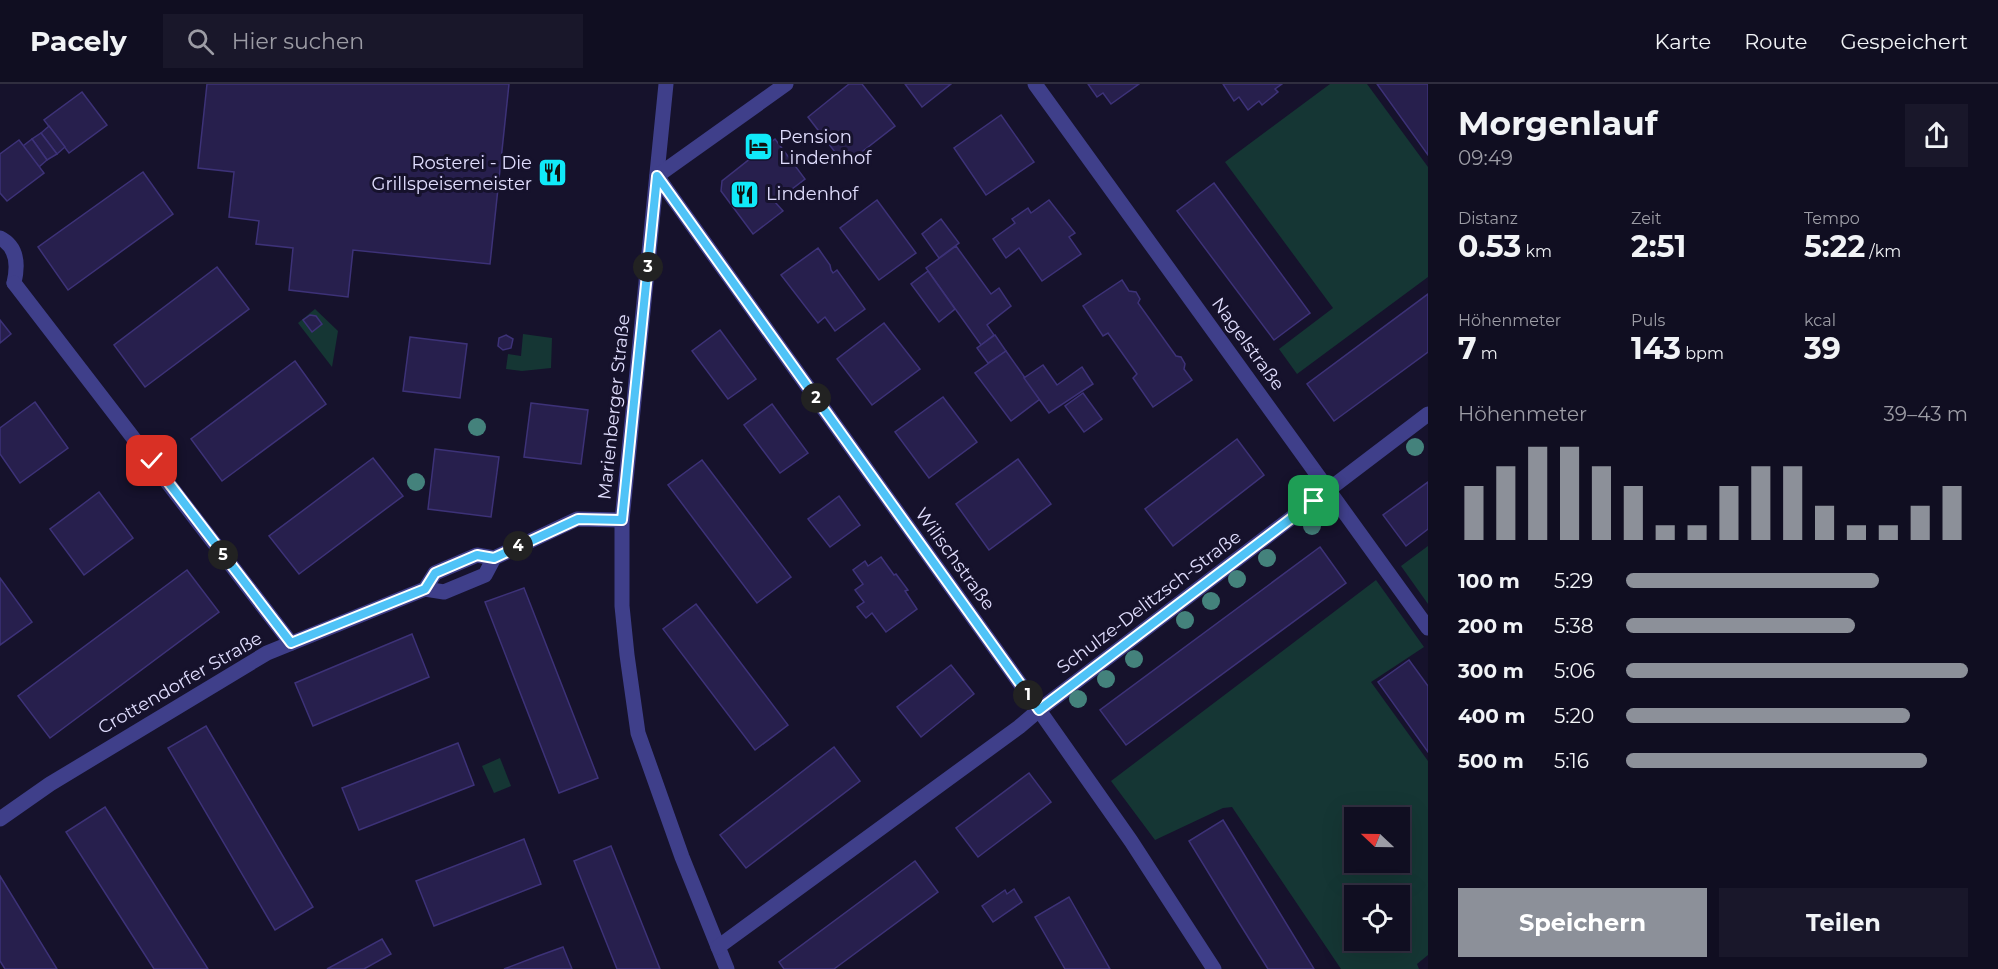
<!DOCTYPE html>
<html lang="de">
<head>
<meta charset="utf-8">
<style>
	body { margin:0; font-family:Montserrat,sans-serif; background:#19172a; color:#f1f3f6; height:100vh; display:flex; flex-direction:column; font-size:22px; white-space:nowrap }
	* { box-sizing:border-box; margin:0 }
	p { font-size:20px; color:#9c9ca5 }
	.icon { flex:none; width:33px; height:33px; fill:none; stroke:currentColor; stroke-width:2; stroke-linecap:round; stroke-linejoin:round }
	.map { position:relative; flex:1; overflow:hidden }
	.panel { display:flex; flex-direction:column; background:#100e21; width:570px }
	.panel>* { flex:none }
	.needle { width:39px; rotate:292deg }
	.fabs { position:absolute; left:1344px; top:723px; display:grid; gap:12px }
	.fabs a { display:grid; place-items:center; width:66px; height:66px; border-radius:0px; background:#100e21; box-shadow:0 6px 24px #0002,0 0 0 2px #302e3f; font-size:30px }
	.pin { position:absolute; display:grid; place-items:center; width:51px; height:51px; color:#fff; margin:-26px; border-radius:12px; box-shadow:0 3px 9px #0006 }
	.km { position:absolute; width:30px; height:30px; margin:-15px; border-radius:50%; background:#222; color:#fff; font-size:16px; line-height:30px; text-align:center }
	.round { display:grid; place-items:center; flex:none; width:63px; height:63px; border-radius:0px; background:#19172a }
	.summary { display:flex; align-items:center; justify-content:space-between; height:102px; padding:0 30px }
	h1 { font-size:33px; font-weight:700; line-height:45px }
	.stats { display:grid; grid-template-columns:repeat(3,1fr); gap:9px; height:102px; padding:6px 30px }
	.stats div { display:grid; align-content:center }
	.stats b { font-size:30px; font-weight:700 }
	.stats small { font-size:16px; font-weight:400 }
	.stats p { font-size:16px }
	.chart { height:168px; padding:12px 30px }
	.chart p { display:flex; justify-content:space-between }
	.chart svg { width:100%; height:108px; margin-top:6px; stroke:#8c9099; stroke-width:6 }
	.action { display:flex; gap:12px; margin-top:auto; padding:12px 30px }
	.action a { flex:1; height:69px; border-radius:0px; background:#8c9099; color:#fff; font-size:24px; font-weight:700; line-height:69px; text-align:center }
	.action a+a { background:#19172a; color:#f1f3f6 }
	ul { padding:0 30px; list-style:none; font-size:20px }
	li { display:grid; grid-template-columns:96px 72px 1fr; align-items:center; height:45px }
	li i { height:15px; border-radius:8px; background:#8c9099 }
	header { display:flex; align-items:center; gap:36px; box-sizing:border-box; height:84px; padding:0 30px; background:#100e21; border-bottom:2px solid #302e3f }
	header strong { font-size:28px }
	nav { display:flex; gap:33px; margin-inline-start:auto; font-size:21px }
	.search { width:420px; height:54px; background:#19172a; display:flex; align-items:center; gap:15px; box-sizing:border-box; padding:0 21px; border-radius:0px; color:#9c9ca5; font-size:22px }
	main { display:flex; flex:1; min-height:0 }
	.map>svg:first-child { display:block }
</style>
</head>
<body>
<header>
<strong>Pacely</strong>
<div class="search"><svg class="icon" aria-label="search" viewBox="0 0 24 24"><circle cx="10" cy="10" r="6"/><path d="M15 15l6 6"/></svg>Hier suchen</div>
<nav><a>Karte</a><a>Route</a><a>Gespeichert</a></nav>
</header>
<main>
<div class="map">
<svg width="1428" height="885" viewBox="0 0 1428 885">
	<rect width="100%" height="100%" fill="#16122c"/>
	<g fill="#153634" fill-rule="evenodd">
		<path d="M1330 0H1367L1428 83V193L1297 290 1279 265 1333 224 1225 78Z"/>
		<path d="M315 225 338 247 332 283 298 239Z"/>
		<path d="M523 250 552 254 551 284 522 287 506 285 508 270 521 272Z"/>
		<path d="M1428 462V520L1401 482Z"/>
		<path d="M1376 496 1424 563 1371 598 1428 677V871L1417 880 1419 885H1341L1232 723 1223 724 1155 756 1111 697ZM1354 734H1400V778H1354ZM1354 812H1400V856H1354Z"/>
		<path d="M500 674 511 702 494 709 482 682Z"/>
	</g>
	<g fill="#271f4d" stroke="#3d3278" stroke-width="1.5">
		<path d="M207 0H509L490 180 353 166 348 213 289 206 293 164 256 160 259 137 229 133 234 88 198 84Z"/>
		<path d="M849 0H862L895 42 845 81 808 33Z"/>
		<path d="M905 0H951L922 23Z"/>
		<path d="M1088 0H1139L1111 20 1103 9 1097 13Z"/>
		<path d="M1223 0H1282L1275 5 1278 8 1262 21 1259 17 1248 26 1239 13 1234 17Z"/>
		<path d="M1377 0H1428V71Z"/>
		<path d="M82 8 107 41 69 69 44 36Z"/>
		<path d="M1001 31 1034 78 986 111 954 64Z"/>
		<path d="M49 42 65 63 57 70 41 49Z"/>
		<path d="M41 49 57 70 47 76 32 55Z"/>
		<path d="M32 55 47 76 39 83 23 62Z"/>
		<path d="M775 55 805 95 775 118 783 127 753 150 721 107 722 97Z"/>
		<path d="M19 56 44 89 7 117 0 109V70Z"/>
		<path d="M143 88 173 130 68 206 38 163Z"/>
		<path d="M1214 99 1310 229 1274 256 1177 127Z"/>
		<path d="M877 116 916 169 879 196 840 144Z"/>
		<path d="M1049 116 1075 149 1069 153 1081 170 1042 197 1019 164 1006 174 993 155 1015 139 1012 135 1028 124 1031 129Z"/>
		<path d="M941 135 959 159 939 174 922 150Z"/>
		<path d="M956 162 991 210 999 204 1011 222 987 241 994 251 981 261 926 184Z"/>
		<path d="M818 164 830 181 831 186 833 189 837 186 865 225 835 247 825 233 818 239 781 191Z"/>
		<path d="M217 183 249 225 145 303 114 261Z"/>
		<path d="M928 187 955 225 939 238 911 200Z"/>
		<path d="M1122 196 1129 207 1136 208 1140 215 1138 219 1176 272 1181 273 1185 280 1184 285 1192 296 1153 323 1133 294 1137 290 1108 249 1103 252 1083 222Z"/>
		<path d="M1428 210V268L1334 337 1307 300Z"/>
		<path d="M310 231 316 232 322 240 312 248 303 236Z"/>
		<path d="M0 236 11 250 0 259Z"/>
		<path d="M884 239 920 285 872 321 837 275Z"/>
		<path d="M720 246 756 295 728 315 692 267Z"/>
		<path d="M506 251 513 255 511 264 503 266 498 262 499 254Z"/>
		<path d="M995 251 1006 267 988 279 977 264Z"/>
		<path d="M410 253 467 260 460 314 403 307Z"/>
		<path d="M1006 267 1040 315 1011 337 975 289Z"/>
		<path d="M295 277 326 320 222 397 191 355Z"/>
		<path d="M1043 281 1057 301 1082 283 1093 300 1049 329 1024 294Z"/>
		<path d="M1083 309 1102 335 1084 348 1065 322Z"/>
		<path d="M943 313 977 358 929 394 895 348Z"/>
		<path d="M35 318 68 364 20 399 0 370V344Z"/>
		<path d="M531 319 588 326 581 380 524 373Z"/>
		<path d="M772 320 808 369 780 389 744 341Z"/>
		<path d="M1237 355 1264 391 1173 462 1145 425Z"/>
		<path d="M435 365 499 373 491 433 428 425Z"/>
		<path d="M373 374 403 412 299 490 269 452Z"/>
		<path d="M1018 375 1051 420 989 466 956 420Z"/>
		<path d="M702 376 791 493 757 519 668 401Z"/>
		<path d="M1428 398V445L1406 462 1383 431Z"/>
		<path d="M99 408 133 454 84 491 50 445Z"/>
		<path d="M839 412 860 441 830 463 808 435Z"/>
		<path d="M1320 463 1346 499 1126 661 1100 626Z"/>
		<path d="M881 473 894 491 896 490 908 506 905 507 917 525 886 548 872 529 866 534 857 523 864 518 855 506 863 500 853 486 865 477 868 482Z"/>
		<path d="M187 486 219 528 50 654 18 612Z"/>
		<path d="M0 494 32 538 0 561Z"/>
		<path d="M524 504 598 694 559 709 485 518Z"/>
		<path d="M696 520 788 641 755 666 663 545Z"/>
		<path d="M412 550 429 593 313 642 295 599Z"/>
		<path d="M1409 576 1428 602V668L1378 598Z"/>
		<path d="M951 581 974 610 921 653 897 623Z"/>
		<path d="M206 642 313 823 275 846 168 664Z"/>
		<path d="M458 659 474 701 359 746 342 704Z"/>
		<path d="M834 663 860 697 746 784 720 751Z"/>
		<path d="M1029 689 1051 718 978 773 956 744Z"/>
		<path d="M105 723 208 885H154L66 748Z"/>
		<path d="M1223 736 1314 885H1268L1238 837 1189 757Z"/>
		<path d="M524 755 541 800 434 842 416 797Z"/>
		<path d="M611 762 660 885H617L587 810 574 777Z"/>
		<path d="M915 777 938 808 834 885H784L779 878Z"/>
		<path d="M0 792 57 885H5L0 877Z"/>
		<path d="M1014 805 1022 818 993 838 982 822 1005 806 1007 810Z"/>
		<path d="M1069 813 1110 885H1065L1035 833Z"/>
		<path d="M382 855 391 870 364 885H327Z"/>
		<path d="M563 863 572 885H504L538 872Z"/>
	</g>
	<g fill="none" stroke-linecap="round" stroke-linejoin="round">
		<g stroke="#3f3f8a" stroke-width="15">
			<path d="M666 0 622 436V522L627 571 638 649 682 773 727 885"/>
			<path d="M786 0 657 92 1039 626 1131 757 1214 885"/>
			<path d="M1035 0 1428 544"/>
			<path d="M0 154C18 163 18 182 14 199"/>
			<path d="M14 199 291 559"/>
			<path d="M425 505 444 508 485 491 494 474 577 435 622 436"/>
			<path d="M0 735 50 700 267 569 425 505 435 489 477 471 494 474"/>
			<path d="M718 863 1019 643 1039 626 1428 330"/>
		</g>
	</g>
	<g fill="#44827c">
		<circle cx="477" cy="343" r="9"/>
		<circle cx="1415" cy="363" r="9"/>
		<circle cx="416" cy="398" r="9"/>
		<circle cx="1312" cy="442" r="9"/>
		<circle cx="1267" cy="474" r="9"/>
		<circle cx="1237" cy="495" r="9"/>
		<circle cx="1211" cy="517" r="9"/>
		<circle cx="1185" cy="536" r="9"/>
		<circle cx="1134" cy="575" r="9"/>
		<circle cx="1106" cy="595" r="9"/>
		<circle cx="1078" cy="615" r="9"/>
	</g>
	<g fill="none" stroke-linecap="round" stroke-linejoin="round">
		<defs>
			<path id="route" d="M152 377 291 559 425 505 435 489 477 471 494 474 578 435 622 436 657 92 1039 626 1314 417"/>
		</defs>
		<use href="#route" stroke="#fff" stroke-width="12"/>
		<use href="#route" stroke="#4fc3f7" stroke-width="8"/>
	</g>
	<defs>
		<symbol id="hotel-square" viewBox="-11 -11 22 22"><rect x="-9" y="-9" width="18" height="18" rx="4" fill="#10e9f9" stroke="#16122c"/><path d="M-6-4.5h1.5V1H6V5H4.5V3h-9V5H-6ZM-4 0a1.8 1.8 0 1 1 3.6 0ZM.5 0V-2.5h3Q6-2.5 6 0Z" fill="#111"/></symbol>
		<symbol id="restaurant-square" viewBox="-11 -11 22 22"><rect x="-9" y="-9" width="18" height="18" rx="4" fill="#10e9f9" stroke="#16122c"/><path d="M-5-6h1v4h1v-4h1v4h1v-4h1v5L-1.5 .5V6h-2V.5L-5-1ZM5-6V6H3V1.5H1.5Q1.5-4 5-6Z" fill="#111"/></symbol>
	</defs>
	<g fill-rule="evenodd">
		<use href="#hotel-square" x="742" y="46" width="33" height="33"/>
		<use href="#restaurant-square" x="536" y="72" width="33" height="33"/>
		<use href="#restaurant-square" x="728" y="94" width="33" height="33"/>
	</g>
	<g text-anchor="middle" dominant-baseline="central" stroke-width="6" stroke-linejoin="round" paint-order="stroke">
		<g font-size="18" fill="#e1defe" stroke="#16122c" text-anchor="start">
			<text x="779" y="53">Pension<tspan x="779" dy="21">Lindenhof</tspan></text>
			<text x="532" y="79" text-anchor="end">Rosterei - Die<tspan x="532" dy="21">Grillspeisemeister</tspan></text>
			<text x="766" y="110">Lindenhof</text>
		</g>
		<g font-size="18" fill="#e1defe" stroke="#16122c">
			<text transform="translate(1248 260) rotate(54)">Nagelstraße</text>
			<text transform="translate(614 323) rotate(-84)">Marienberger Straße</text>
			<text transform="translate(955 475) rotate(54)">Wilischstraße</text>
			<text transform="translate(1149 518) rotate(-37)">Schulze-Delitzsch-Straße</text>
			<text transform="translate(180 599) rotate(-30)">Crottendorfer Straße</text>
		</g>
	</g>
</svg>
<div class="fabs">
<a><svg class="needle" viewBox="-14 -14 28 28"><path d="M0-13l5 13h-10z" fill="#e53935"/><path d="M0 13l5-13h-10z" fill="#9c9ca5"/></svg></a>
<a><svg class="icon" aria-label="locate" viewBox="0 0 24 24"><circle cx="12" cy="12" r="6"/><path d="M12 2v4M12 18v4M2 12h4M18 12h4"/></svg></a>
</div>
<div class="pin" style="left:1314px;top:417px;background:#1e9e55"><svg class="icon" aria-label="arrive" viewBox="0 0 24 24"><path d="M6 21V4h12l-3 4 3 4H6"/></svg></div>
<div class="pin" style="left:152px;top:377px;background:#d93025"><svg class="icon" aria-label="check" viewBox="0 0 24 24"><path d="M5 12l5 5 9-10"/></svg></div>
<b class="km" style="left:1028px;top:611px">1</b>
<b class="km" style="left:816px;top:314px">2</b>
<b class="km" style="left:648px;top:183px">3</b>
<b class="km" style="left:518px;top:462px">4</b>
<b class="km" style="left:223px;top:471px">5</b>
</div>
<section class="panel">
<div class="summary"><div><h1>Morgenlauf</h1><p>09:49</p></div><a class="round"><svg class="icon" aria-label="share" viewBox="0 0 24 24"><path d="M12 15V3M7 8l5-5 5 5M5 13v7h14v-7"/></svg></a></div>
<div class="stats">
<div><p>Distanz</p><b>0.53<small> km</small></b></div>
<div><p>Zeit</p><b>2:51</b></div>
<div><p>Tempo</p><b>5:22<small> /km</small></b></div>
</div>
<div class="stats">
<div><p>Höhenmeter</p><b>7<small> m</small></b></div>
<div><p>Puls</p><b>143<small> bpm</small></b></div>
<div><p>kcal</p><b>39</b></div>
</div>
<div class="chart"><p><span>Höhenmeter</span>39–43 m</p>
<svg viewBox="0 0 160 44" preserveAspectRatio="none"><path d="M5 44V22M15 44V14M25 44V6M35 44V6M45 44V14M55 44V22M65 44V38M75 44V38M85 44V22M95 44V14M105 44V14M115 44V30M125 44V38M135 44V38M145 44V30M155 44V22"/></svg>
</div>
<ul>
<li><b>100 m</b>5:29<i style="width:74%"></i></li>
<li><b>200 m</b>5:38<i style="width:67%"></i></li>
<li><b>300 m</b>5:06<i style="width:100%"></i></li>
<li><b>400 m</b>5:20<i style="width:83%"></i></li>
<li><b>500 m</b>5:16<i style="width:88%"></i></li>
</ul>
<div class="action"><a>Speichern</a><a>Teilen</a></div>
</section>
</main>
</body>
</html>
